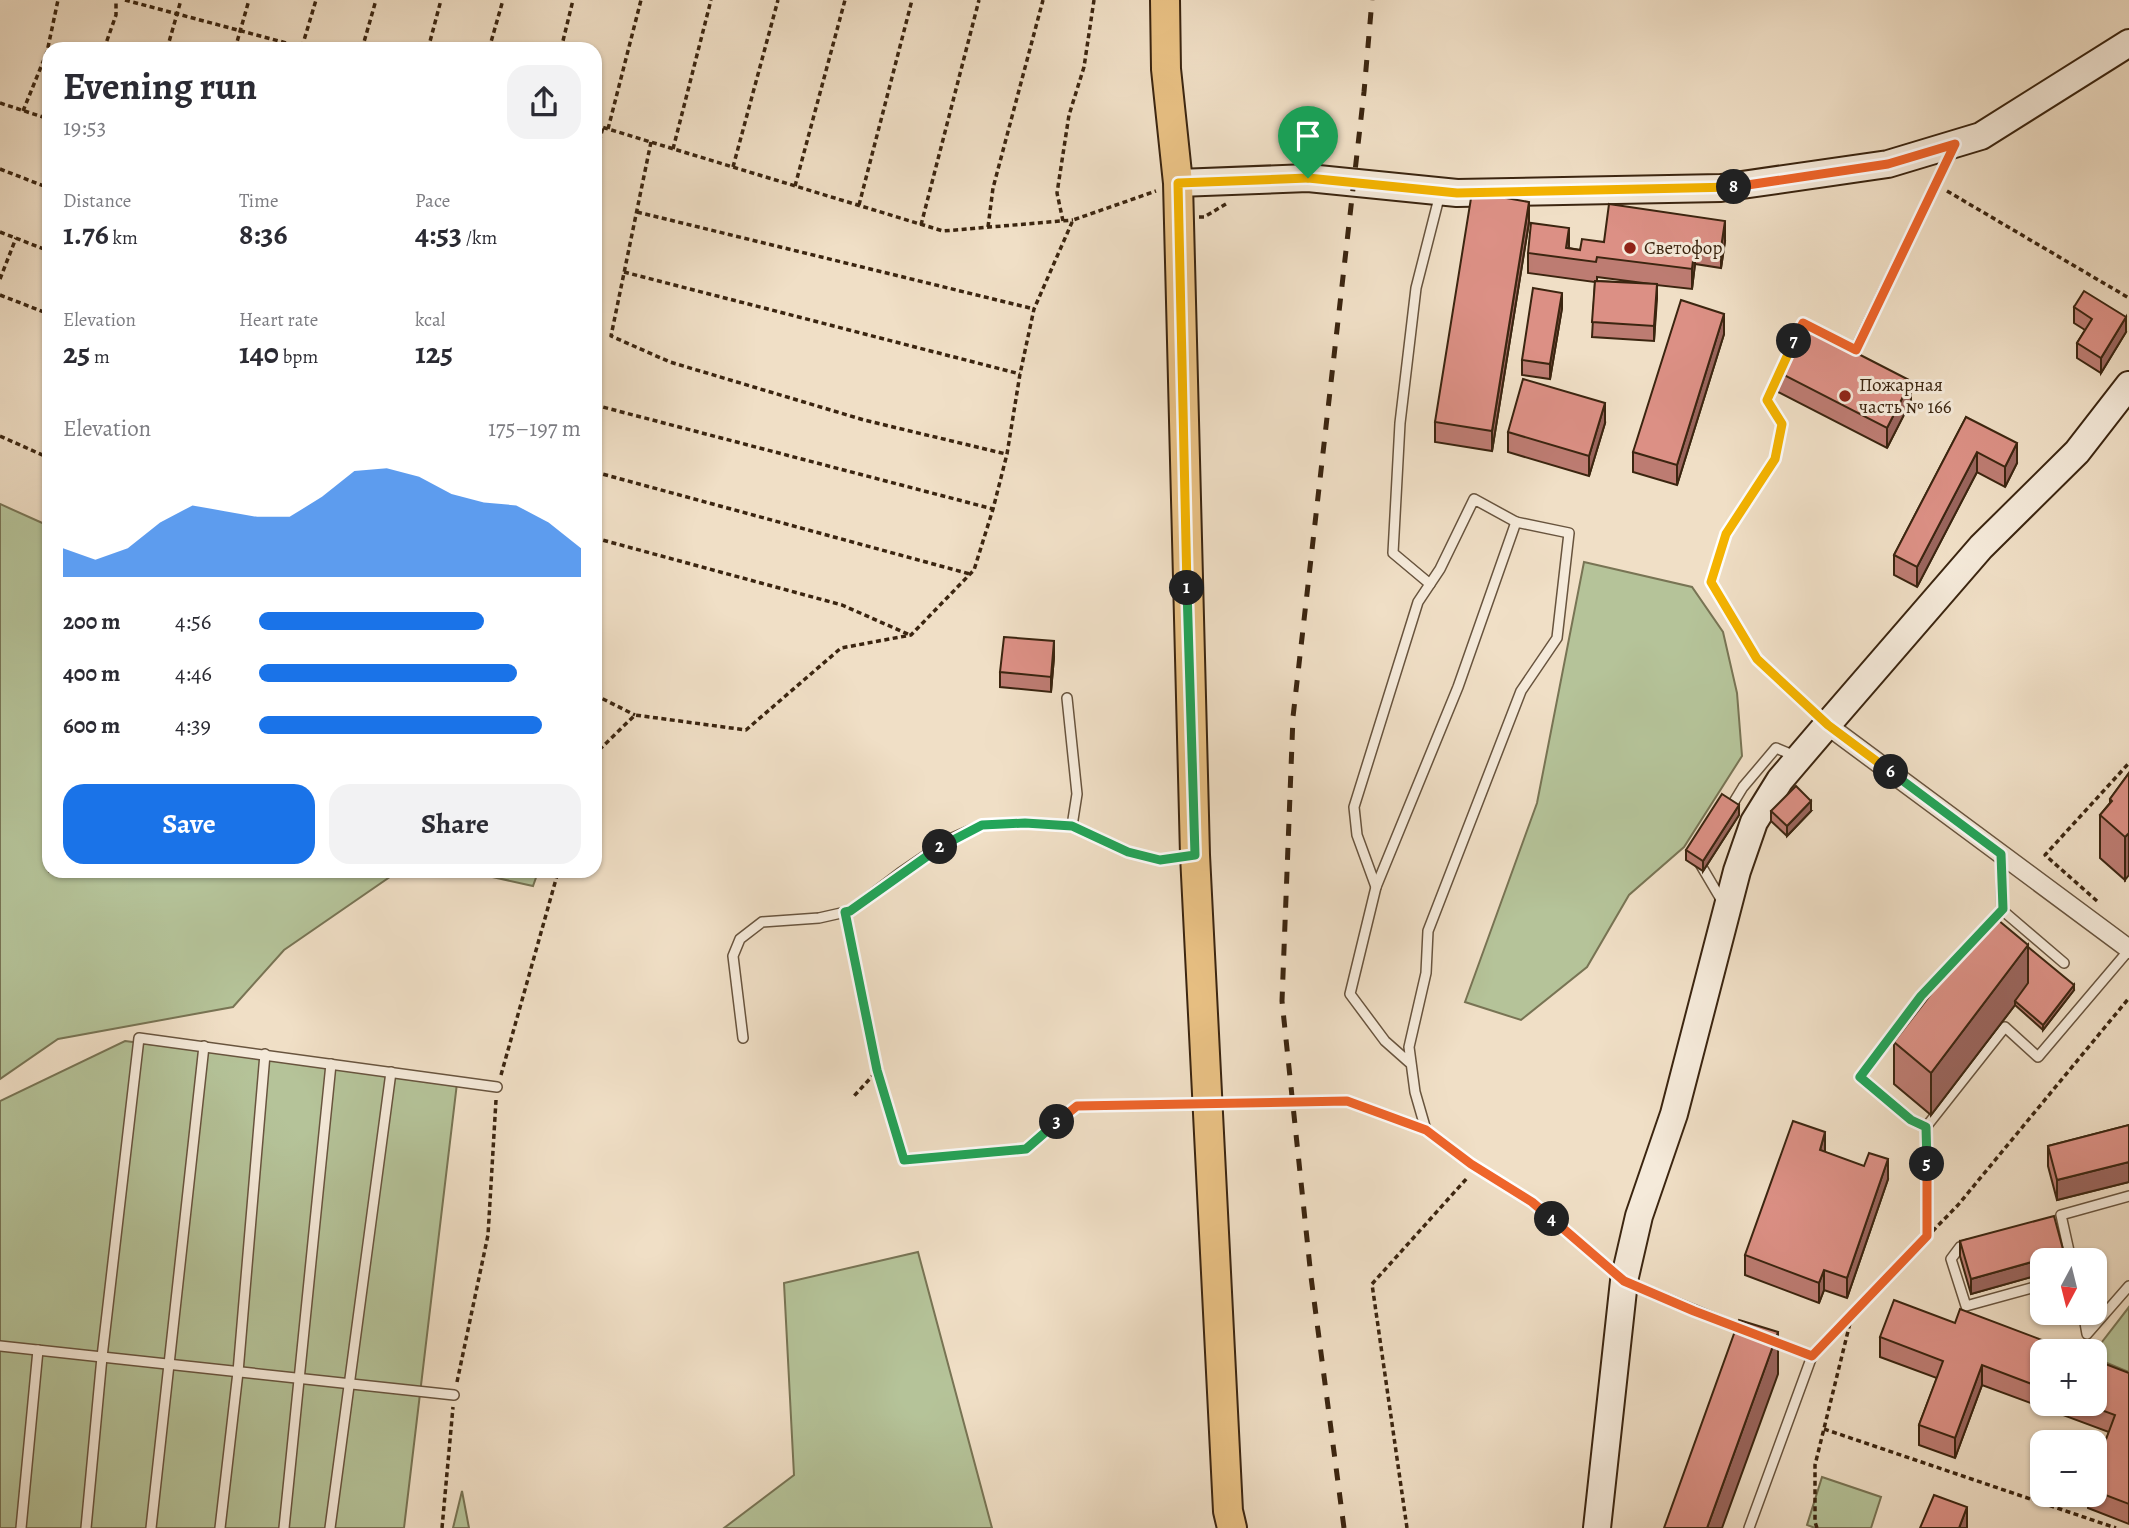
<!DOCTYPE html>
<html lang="en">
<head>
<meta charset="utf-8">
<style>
	body { margin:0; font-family:Alegreya,serif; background:#f2f2f3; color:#2b2b33; height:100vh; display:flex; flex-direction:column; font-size:26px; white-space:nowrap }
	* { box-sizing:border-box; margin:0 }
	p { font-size:23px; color:#7c7c81 }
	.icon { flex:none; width:38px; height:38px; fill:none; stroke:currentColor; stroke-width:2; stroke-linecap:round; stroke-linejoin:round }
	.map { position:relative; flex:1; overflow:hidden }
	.sheet { position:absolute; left:42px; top:42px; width:560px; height:836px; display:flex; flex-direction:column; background:#fff; border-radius:21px; box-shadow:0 2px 5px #0004 }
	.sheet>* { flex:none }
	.needle { width:46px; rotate:187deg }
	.fabs { position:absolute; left:2030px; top:1248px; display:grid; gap:14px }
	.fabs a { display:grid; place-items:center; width:77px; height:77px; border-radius:14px; background:#fff; box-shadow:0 2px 5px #0004; font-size:35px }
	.pin { position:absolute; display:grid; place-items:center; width:60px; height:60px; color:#fff; margin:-72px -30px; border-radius:50% 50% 50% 0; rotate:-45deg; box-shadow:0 0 7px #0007 }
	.pin .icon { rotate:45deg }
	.km { position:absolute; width:35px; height:35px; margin:-18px; border-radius:50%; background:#222; color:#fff; font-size:19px; line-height:35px; text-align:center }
	.round { display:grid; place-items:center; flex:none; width:74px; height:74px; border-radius:21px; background:#f2f2f3 }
	.headline { display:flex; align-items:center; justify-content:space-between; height:119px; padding:0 21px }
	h1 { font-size:38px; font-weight:600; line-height:52px }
	.metrics { display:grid; grid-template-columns:repeat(3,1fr); gap:10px; height:119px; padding:7px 21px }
	.metrics div { display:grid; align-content:center }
	.metrics b { font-size:30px; font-weight:600 }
	.metrics small { font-size:19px; font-weight:400 }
	.metrics p { font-size:19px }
	.chart { height:196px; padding:14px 21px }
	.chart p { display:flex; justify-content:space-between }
	.chart svg { width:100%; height:126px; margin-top:7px; fill:#1a73e8; opacity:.7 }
	.button { display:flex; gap:14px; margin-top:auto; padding:14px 21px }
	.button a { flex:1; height:80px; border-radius:21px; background:#1a73e8; color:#fff; font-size:28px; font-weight:600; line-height:80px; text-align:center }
	.button a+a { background:#f2f2f3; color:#2b2b33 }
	ul { padding:0 21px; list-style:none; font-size:23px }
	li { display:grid; grid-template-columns:112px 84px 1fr; align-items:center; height:52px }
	li i { height:18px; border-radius:9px; background:#1a73e8 }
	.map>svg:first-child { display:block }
</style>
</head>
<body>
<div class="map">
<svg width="2129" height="1528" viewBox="0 0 2129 1528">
	<rect width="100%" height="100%" fill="#f0dfc6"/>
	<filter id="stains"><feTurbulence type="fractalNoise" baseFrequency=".00286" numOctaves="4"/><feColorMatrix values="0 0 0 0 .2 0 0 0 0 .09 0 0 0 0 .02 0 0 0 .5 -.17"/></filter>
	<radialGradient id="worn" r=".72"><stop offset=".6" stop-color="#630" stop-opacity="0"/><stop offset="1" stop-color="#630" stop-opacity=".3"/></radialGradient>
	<g fill="#b5c399" stroke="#787454" stroke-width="2">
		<path d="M0 504 49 526V872H397L284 950 233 1007 58 1039 0 1079Z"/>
		<path d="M1584 562 1692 587 1723 632 1737 693 1742 756 1684 847 1629 895 1587 967 1521 1020 1465 1002 1537 803Z"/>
		<path d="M470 872H538L533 886Z"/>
		<path d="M125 1041 457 1083 404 1528H0V1101Z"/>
		<path d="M918 1252 992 1528H724L794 1475 784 1283Z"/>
		<path d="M2129 1307V1372L2095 1358V1351Z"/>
		<path d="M1822 1477 1881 1497 1871 1528H1815L1807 1525Z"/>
		<path d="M462 1491 469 1528H453Z"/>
	</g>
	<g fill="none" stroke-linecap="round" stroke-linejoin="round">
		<defs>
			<g id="lane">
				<path d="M1795 339 1803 323 1855 350 1951 152"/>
				<path d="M1782 367 1767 400 1782 424 1775 459 1726 534 1711 582 1757 659 1825 723"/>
				<path d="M1430 584 1393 553 1400 423 1416 288 1440 194"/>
				<path d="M1067 698 1077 794 1072 826"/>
				<path d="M1729 810 1743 787 1776 748 1795 756"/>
				<path d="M2001 856 2002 910 2064 963"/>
				<path d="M1699 862 1722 901"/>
				<path d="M1376 887 1357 835 1354 807 1418 602 1440 569 1474 499 1516 522"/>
				<path d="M1988 925 2002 910"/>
				<path d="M1976 937 1921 996 1860 1077 1911 1120 1926 1127 2005 1027 2038 1057 2129 950"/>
				<path d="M743 1038 733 956 740 939 762 922 819 918 850 911 900 873 950 839 982 825 1025 823 1072 826 1128 852 1160 860 1190 856"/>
				<path d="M1411 1064 1385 1041 1350 994 1376 887 1458 687 1516 522 1569 533 1557 638 1521 691 1428 931 1426 973 1409 1047 1415 1092 1426 1130 1471 1164 1532 1202 1624 1281 1746 1331"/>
				<path d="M1969 1244 1960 1247 1951 1259 1966 1306 2042 1285"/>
				<path d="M2071 1260 2061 1215 2129 1196"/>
				<path d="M2083 1312 2087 1334 2129 1286"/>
				<path d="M0 1346 454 1395"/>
				<path d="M21 1528 38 1350"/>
				<path d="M86 1528 102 1357 139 1038 497 1087"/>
				<path d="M151 1528 204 1046"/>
				<path d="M220 1528 238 1372 265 1054"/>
				<path d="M284 1528 331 1064"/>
				<path d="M330 1528 391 1072"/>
				<path d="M1749 1528 1812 1356 1769 1339"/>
			</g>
			<path id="street" d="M1827 725 2129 949"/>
			<g id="secondary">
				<path d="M1178 183 1308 178 1457 193 1721 188 1888 164 1981 136 2129 43"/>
				<path d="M1597 1528 1624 1281 1639 1216 1674 1114 1737 871 1754 822 1780 780 1827 725 1981 547 2077 452 2129 385"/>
			</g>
			<path id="primary" d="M1165 0 1166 69 1178 183 1195 855 1228 1511 1232 1528"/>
		</defs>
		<use href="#lane" stroke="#68543e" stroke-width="12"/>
		<use href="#street" stroke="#68543e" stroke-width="21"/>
		<use href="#secondary" stroke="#3b2510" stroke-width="30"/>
		<use href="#primary" stroke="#3b2510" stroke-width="32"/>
		<g stroke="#3b2510" stroke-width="3.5" stroke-dasharray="5 3.5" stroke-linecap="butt">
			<path d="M125 0 309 49"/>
			<path d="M302 47 316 0"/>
			<path d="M104 49 116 15V0"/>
			<path d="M167 49 181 0"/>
			<path d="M235 49 249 0"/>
			<path d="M362 49 376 0"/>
			<path d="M428 49 441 0"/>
			<path d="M489 49 503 0"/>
			<path d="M561 49 573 0"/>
			<path d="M0 103 49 119"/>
			<path d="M23 111 47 52 58 0"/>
			<path d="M595 125 943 231 1073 220"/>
			<path d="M608 129 641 0"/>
			<path d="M651 142 611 336 670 362 864 420 1006 454"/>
			<path d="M673 149 711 0"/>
			<path d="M595 158 603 127"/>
			<path d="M733 167 778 0"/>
			<path d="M0 169 49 188"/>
			<path d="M795 186 845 0"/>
			<path d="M1947 191 2129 298"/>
			<path d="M859 205 912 0"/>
			<path d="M637 212 1034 309"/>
			<path d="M1199 217H1204L1226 204"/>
			<path d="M1063 221 1057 193 1069 115 1084 67 1094 0"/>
			<path d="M921 225 979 0"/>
			<path d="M988 227 993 188 1043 0"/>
			<path d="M0 232 49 251"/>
			<path d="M624 272 1020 374"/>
			<path d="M0 279 16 238"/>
			<path d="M0 295 49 314"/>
			<path d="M595 405 993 509"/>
			<path d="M0 436 49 458"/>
			<path d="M595 472 970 574"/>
			<path d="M595 538 842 605 910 635"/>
			<path d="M595 695 635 715"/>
			<path d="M595 757 597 752 635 715 746 730 841 648 911 635 974 570 993 509 1007 454 1020 374 1034 309 1073 220 1156 191"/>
			<path d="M2097 901 2045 855 2129 763"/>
			<path d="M847 924 877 1071 854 1096"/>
			<path d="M877 1071 904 1160 1026 1149 1077 1106 1188 1104"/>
			<path d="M501 1075 558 872"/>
			<path d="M1230 1103 1347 1101 1411 1124"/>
			<path d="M1927 1140V1236"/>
			<path d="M1820 1347 1958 1205 2129 998"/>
			<path d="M457 1382 488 1235 496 1100"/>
			<path d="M1824 1429 2116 1528"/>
			<path d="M442 1528 453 1407"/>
			<path d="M1407 1528 1372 1284 1468 1177"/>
			<path d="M1817 1528 1815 1522V1465L1852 1315"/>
		</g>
		<use href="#lane" stroke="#f5eada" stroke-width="9"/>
		<use href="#street" stroke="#f5eada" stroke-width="18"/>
		<use href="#secondary" stroke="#f5eada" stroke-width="26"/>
		<use href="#primary" stroke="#e8c083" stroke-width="28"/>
		<path stroke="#3b2510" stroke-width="5" stroke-dasharray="12 12" stroke-linecap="butt" d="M1344 1528 1311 1277 1282 1001 1293 717 1364 92 1372 0"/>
	</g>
	<g fill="#bd7c72" stroke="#3b2510" stroke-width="2" fill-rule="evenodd">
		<path d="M1529 222 1492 451 1435 442V422Z"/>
		<path d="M1725 241 1721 268 1695 264 1692 289 1657 285 1654 341 1592 337 1595 282 1528 273V253L1569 248 1580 250 1604 242ZM1597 277 1651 284 1597 281Z"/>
		<path d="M2074 307 2126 332 2101 373 2077 358V343L2085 330 2074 323Z"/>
		<path d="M1562 308 1550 379 1522 375V360Z"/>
		<path d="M1724 334 1677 485 1633 472V452Z"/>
		<path d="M1778 372 1911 401 1887 448 1778 392Z"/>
		<path d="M1966 417 2017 463 2005 487 1977 472 1917 587 1894 575V555Z"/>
		<path d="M1605 423 1589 476 1508 452V432Z"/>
		<path d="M1054 657 1051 692 1000 687V672Z"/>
		<path d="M2129 773 2125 880 2100 858V815L2110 803V799Z"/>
		<path d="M1771 811H1811L1787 836 1771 821Z"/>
		<path d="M1739 815 1703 871 1686 860V850Z"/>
		<path d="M2028 947 2074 990 2043 1030 2015 1005 1931 1115 1894 1084V1042Z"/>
		<path d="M2129 1125V1182L2057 1200 2048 1166V1146Z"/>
		<path d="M1825 1152 1888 1179 1847 1298 1824 1290 1819 1303 1745 1275V1255Z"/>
		<path d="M1960 1241 2064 1260H2042V1274L1971 1294 1960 1256Z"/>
		<path d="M1955 1323 2042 1351V1404H2095L2129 1373V1524L2088 1508V1494H2095V1469L2109 1432 1982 1385 1955 1458 1919 1445V1425L1937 1378 1880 1357V1337Z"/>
	</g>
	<g fill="#9a655d" stroke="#3b2510" stroke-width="2">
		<path d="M1529 202V222L1492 451V431Z"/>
		<path d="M1725 221V241L1721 268V248Z"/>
		<path d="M1569 228V248H1566Z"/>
		<path d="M1695 244V264L1692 289V269Z"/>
		<path d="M1657 284V299L1654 341V326Z"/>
		<path d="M1562 293V308L1550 379V364Z"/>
		<path d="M1724 314V334L1677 485V465Z"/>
		<path d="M2126 317V332L2101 373V358Z"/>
		<path d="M1911 381V401L1887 448V428Z"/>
		<path d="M1605 403V423L1589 476V456Z"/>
		<path d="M2017 443V463L2005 487V467Z"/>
		<path d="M1977 452V472L1917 587V567Z"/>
		<path d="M1054 641V657L1051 692V677Z"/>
		<path d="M1811 801V811L1787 836V826Z"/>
		<path d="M1739 805V815L1703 871V861Z"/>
		<path d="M2129 833V875L2125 880V837Z"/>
		<path d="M2028 945V988L2015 1001V1005L1931 1115V1073Z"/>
		<path d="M2074 985V990L2043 1030V1025Z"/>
		<path d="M1825 1132V1152L1820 1150Z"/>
		<path d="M1888 1159V1179L1847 1298V1278Z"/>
		<path d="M2129 1162V1182L2057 1200V1180Z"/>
		<path d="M2064 1253V1260H2042V1274L1971 1294V1279Z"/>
		<path d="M1824 1270V1290L1819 1303V1283Z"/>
		<path d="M1778 1332V1374L1722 1528H1707Z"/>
		<path d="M1982 1365V1385L1955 1458V1438Z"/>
		<path d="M1967 1507V1528H1959Z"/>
	</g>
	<g fill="#dc9085" stroke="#3b2510" stroke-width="2">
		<path d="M1472 192 1529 202 1492 431 1435 422Z"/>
		<path d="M1609 204 1725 221 1721 248 1695 244 1692 269 1597 257 1596 262 1528 253 1531 223 1569 228 1566 248 1580 250 1582 239 1604 242Z"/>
		<path d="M1595 281 1657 284 1654 326 1592 322Z"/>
		<path d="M1533 288 1562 293 1550 364 1522 360Z"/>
		<path d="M2084 291 2126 317 2101 358 2077 343 2092 319 2074 307Z"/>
		<path d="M1681 300 1724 314 1677 465 1633 452Z"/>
		<path d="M1802 325 1911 381 1887 428 1778 372Z"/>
		<path d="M1523 379 1605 403 1589 456 1508 432Z"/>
		<path d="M1966 417 2017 443 2005 467 1977 452 1917 567 1894 555Z"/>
		<path d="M1004 637 1054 641 1051 677 1000 672Z"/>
		<path d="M2129 773V833L2125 837 2100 815 2112 801 2110 799Z"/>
		<path d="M1796 786 1811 801 1787 826 1771 811Z"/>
		<path d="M1722 794 1739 805 1703 861 1686 850Z"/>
		<path d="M1992 915 2028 945 1931 1073 1894 1042Z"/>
		<path d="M2028 947 2074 985 2043 1025 2015 1001 2028 983Z"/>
		<path d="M1793 1121 1825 1132 1820 1150 1864 1166 1869 1153 1888 1159 1847 1278 1824 1270 1819 1283 1745 1255Z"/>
		<path d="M2129 1125V1162L2057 1180 2048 1146Z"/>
		<path d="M2054 1216 2064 1253 1971 1279 1960 1241Z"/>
		<path d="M1894 1300 1955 1323 1960 1309 2071 1351H2042V1388L1982 1365 1955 1438 1919 1425 1943 1361 1880 1337Z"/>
		<path d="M1739 1320 1778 1332 1707 1528H1664Z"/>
		<path d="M2095 1360 2129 1373V1504L2095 1491V1469L2115 1415 2085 1404H2095Z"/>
		<path d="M1934 1495 1967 1507 1959 1528H1920Z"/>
	</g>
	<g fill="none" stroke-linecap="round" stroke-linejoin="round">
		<defs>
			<path id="split-1" d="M1187 588 1178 183 1308 178"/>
			<path id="split-2" d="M940 847 982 825 1025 823 1072 826 1128 852 1160 860 1195 855 1187 588"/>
			<path id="split-3" d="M940 847 850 911 845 912 877 1070 904 1160 1026 1149 1057 1122"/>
			<path id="split-4" d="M1057 1122 1077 1106 1347 1101 1426 1130 1471 1164 1532 1202 1552 1219"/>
			<path id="split-5" d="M1552 1219 1624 1281 1694 1311 1812 1356 1927 1236V1164"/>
			<path id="split-6" d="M1891 772 2001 854 2003 909 1921 996 1860 1077 1911 1120 1926 1127 1927 1164"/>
			<path id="split-7" d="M1794 341 1767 400 1782 424 1775 459 1726 534 1711 582 1757 659 1828 725 1891 772"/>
			<path id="split-8" d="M1734 187 1888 164 1955 144 1856 350 1803 323 1794 341"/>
			<path id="split-9" d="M1308 178 1457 193 1734 187"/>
		</defs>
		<use href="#split-1" stroke="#fff" stroke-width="14"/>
		<use href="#split-2" stroke="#fff" stroke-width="14"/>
		<use href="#split-3" stroke="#fff" stroke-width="14"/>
		<use href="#split-4" stroke="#fff" stroke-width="14"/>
		<use href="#split-5" stroke="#fff" stroke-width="14"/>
		<use href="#split-6" stroke="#fff" stroke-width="14"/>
		<use href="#split-7" stroke="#fff" stroke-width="14"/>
		<use href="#split-8" stroke="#fff" stroke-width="14"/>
		<use href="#split-9" stroke="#fff" stroke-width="14"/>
		<use href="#split-1" stroke="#f5b400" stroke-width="9"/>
		<use href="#split-2" stroke="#22a559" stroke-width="9"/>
		<use href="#split-3" stroke="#22a559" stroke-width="9"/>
		<use href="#split-4" stroke="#f0652b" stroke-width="9"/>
		<use href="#split-5" stroke="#f0652b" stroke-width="9"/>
		<use href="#split-6" stroke="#22a559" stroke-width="9"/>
		<use href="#split-7" stroke="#f5b400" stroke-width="9"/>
		<use href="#split-8" stroke="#f0652b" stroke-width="9"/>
		<use href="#split-9" stroke="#f5b400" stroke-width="9"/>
	</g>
	<g fill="#8f2418" stroke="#f5eada" stroke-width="2.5">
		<circle cx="1630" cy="248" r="7"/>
		<circle cx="1845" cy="396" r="7"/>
	</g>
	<g text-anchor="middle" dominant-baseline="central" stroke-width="6" stroke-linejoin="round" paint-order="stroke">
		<g font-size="19" fill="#3b2510" stroke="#f5eada" text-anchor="start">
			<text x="1644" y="248">Светофор</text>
			<text x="1859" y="385">Пожарная<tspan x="1859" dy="22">часть № 166</tspan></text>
		</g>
	</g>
	<rect width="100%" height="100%" filter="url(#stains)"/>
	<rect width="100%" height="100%" fill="url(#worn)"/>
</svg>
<div class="fabs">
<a><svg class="needle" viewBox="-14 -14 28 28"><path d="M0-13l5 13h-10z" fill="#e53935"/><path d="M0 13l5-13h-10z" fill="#7c7c81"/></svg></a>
<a>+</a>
<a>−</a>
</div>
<div class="pin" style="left:1308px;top:178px;background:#1e9e55"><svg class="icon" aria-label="arrive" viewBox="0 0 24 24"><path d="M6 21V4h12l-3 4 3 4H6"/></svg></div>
<b class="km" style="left:1187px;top:588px">1</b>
<b class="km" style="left:940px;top:847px">2</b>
<b class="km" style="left:1057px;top:1122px">3</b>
<b class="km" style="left:1552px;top:1219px">4</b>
<b class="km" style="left:1927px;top:1164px">5</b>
<b class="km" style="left:1891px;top:772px">6</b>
<b class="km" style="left:1794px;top:341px">7</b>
<b class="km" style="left:1734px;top:187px">8</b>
<section class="sheet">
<div class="headline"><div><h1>Evening run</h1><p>19:53</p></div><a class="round"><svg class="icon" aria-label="share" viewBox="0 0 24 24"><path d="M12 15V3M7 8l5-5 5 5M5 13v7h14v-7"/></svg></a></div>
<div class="metrics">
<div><p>Distance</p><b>1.76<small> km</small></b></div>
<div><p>Time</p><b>8:36</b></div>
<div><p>Pace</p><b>4:53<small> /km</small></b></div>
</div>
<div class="metrics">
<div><p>Elevation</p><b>25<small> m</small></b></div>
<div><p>Heart rate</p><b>140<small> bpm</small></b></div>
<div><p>kcal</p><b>125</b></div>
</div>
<div class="chart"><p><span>Elevation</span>175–197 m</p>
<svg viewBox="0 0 160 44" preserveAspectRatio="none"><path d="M0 44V34L10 38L20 34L30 25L40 19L50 21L60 23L70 23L80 16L90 7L100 6L110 9L120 15L130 18L140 19L150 25L160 34V44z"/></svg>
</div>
<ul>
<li><b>200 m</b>4:56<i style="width:70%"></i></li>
<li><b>400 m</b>4:46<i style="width:80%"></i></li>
<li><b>600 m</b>4:39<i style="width:88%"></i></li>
</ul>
<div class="button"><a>Save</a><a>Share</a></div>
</section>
</div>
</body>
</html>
